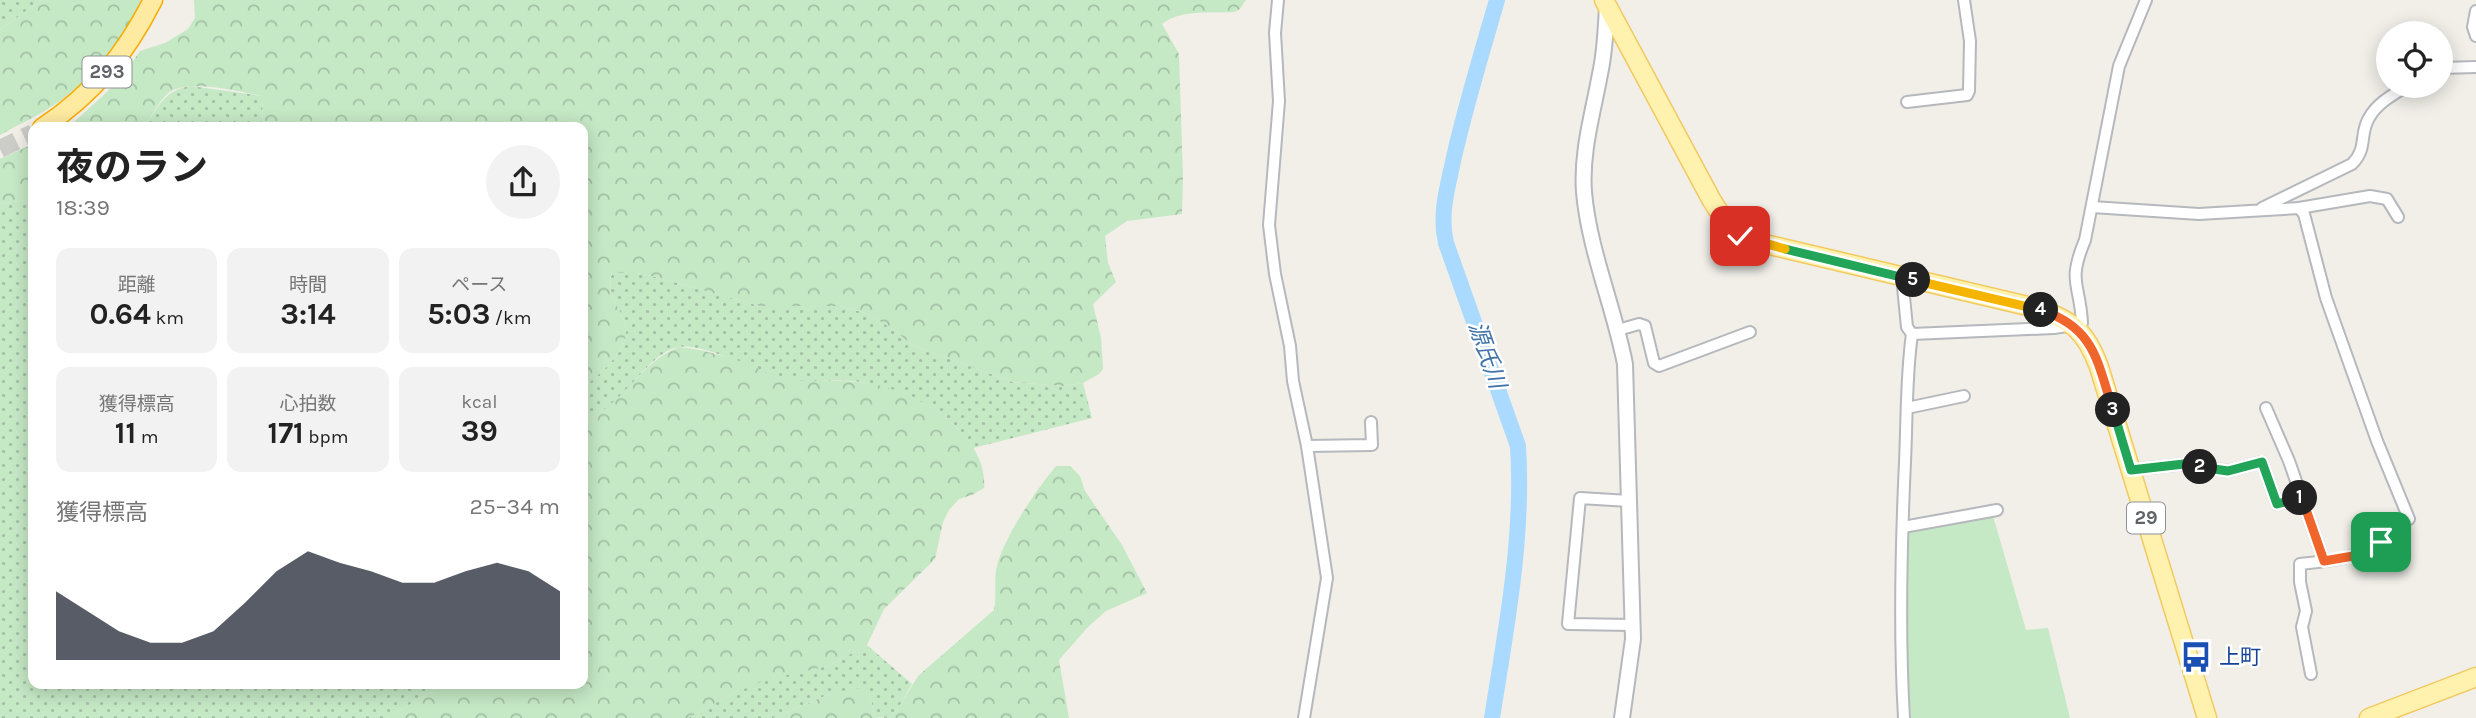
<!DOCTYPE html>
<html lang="ja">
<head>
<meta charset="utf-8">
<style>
	body { margin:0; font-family:Karla,"Noto Sans JP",sans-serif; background:#f2f2f2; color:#222; height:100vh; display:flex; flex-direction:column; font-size:26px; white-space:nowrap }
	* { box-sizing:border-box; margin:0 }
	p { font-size:23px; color:#767676 }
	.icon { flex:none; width:38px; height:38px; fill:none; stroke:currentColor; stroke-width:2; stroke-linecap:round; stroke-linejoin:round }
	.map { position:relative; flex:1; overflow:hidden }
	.drawer { position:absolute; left:28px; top:122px; width:560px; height:567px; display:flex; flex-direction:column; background:#fff; border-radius:14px; box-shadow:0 4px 18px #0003 }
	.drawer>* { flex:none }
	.tools { position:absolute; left:2376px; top:21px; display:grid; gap:14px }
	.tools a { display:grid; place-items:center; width:77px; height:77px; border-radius:50%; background:#fff; box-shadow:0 4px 18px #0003; font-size:35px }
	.pin { position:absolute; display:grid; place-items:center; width:60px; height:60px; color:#fff; margin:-30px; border-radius:14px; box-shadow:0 4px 10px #0006 }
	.km { position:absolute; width:35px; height:35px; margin:-18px; border-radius:50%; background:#222; color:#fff; font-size:19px; line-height:35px; text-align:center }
	.round { display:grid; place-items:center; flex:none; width:74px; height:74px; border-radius:37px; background:#f2f2f2 }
	.head { display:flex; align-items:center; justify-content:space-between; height:119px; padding:0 28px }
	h1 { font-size:38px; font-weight:700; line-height:52px }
	.stats { display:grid; grid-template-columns:repeat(3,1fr); gap:10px; height:119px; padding:7px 28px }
	.stats div { display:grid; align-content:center; border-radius:14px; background:#f2f2f2; text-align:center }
	.stats b { font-size:30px; font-weight:700 }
	.stats small { font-size:19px; font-weight:400 }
	.stats p { font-size:19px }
	.chart { height:196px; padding:14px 28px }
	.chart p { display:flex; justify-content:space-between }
	.chart svg { width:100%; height:126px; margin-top:7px; fill:#111827; opacity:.7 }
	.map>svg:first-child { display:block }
</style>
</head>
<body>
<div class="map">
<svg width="2476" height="718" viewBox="0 0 2476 718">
	<defs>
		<pattern id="grass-dots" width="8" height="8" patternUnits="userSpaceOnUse" patternTransform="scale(1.75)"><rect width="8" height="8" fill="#c5e8c5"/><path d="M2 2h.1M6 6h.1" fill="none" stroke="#a3c0a4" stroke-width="1.8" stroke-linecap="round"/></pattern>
		<pattern id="forest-crowns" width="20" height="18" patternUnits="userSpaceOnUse" patternTransform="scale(1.75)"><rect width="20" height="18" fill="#c5e8c5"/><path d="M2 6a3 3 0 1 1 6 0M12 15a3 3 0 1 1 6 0" fill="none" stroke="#a3c0a4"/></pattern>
	</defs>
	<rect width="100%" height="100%" fill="#f1efe8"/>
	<g fill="url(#grass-dots)">
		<path d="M0 0H41L0 30Z"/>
		<path d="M191 86 263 96 262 128H144C159 106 164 90 191 86Z"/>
		<path d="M33 199V684H444L387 718H0V204Z"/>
		<path d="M612 273H637L652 276 760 306H839L866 313 890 327 912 345 1013 382 1063 386 1083 383 1092 418 973 448C953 413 904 390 866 383 838 377 808 385 780 378 755 371 704 343 679 347 656 350 631 387 615 402 606 410 594 417 583 422V387C600 374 633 347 625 323 618 303 605 296 612 273Z"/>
		<path d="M867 645 912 684 897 710 889 718 875 717 869 692 832 693 773 718H688L730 695 765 679 828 666Z"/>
	</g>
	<g fill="url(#forest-crowns)">
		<path d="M41 0H144C125 41 95 77 57 103 40 115 19 124 0 135V30Z"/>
		<path d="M194 0H1246L1240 9 1234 12C1211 13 1181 9 1162 24L1179 54 1183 178 1182 214 1127 221 1105 236 1108 263 1116 282 1093 304 1101 338 1103 369 1099 374 1083 383 1063 386 1013 382 912 345 890 327 866 313 839 306H760L652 276 637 273H612C604 294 619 305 625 323 633 347 600 374 583 387V128H262L263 96C239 92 184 77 166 95 157 104 151 118 144 128H64L73 123 121 79 140 51 165 43 188 29 195 18Z"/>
		<path d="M33 144V199L0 204V159Z"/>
		<path d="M679 347C701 349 725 356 746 363 759 368 771 377 786 379 812 383 840 379 866 383 914 389 989 433 984 488L972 495 959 499 949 510 943 522 935 559 884 609 867 645 828 666 765 680 730 695 688 718H387L444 684H583V422C622 406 640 362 679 347Z"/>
		<path d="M1056 466H1070L1080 476 1085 491 1122 545 1147 593 1106 611 1087 628 1059 660 1069 718H889L897 710 918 676 994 610C997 596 994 584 996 571 1000 542 1037 489 1056 466Z"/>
		<path d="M857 688 869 692 875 717 881 718H773L832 693Z"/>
	</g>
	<path fill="#c5e8c5" d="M1993 516 2026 630 2048 628 2070 718H1911L1908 670 1907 532Z"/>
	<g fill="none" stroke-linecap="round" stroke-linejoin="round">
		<path stroke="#aadaff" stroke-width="16" d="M1492 718C1506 629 1524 537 1518 446L1446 243C1439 214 1448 186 1454 157 1466 104 1482 52 1497 0"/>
		<path stroke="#ccccc8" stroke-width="18" stroke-dasharray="18 9" stroke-linecap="butt" d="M0 149 33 133"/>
		<defs>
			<g id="minor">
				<path d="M1278 0 1275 33 1279 101 1269 225 1275 274 1290 346 1293 381 1307 446 1327 578 1304 718"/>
				<path d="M2476 11 2473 27 2476 36"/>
				<path d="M2441 68 2476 67"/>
				<path d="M1907 102 1967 95 1969 91 1970 41 1964 0"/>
				<path d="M2092 207 2199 214 2299 208 2370 196 2387 199 2398 217"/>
				<path d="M2262 208 2352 164C2368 148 2359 134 2369 118 2377 103 2394 94 2407 86"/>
				<path d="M2299 208 2304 214 2326 298 2377 441 2409 519"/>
				<path d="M1902 277 1907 327 1912 334 2054 328 2073 325"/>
				<path d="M2078 329 2082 323C2080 283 2067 283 2085 240L2119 66 2146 0"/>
				<path d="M1618 330 1639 324 1645 326 1654 363 1659 366 1750 332"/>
				<path d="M1907 408 1964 396"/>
				<path d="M2266 408 2289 461 2324 561"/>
				<path d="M1307 446 1372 445 1371 422"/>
				<path d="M2131 470 2184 464 2228 471 2262 462 2277 504 2302 498"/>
				<path d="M1629 501 1580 498 1568 624 1633 625"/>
				<path d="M1903 527 1997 510"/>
				<path d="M2311 674 2302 627 2306 611 2300 582V564C2329 561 2357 559 2381 542"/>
				<path d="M1904 718C1899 633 1901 547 1905 462 1907 419 1906 376 1912 334"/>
			</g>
			<path id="tertiary" d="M1607 5C1606 28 1605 52 1600 74 1593 113 1581 152 1584 192 1589 250 1614 307 1625 364L1633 639 1622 718"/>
			<g id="primary">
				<path d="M1604 0 1711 199C1724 221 1735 236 1761 243L2036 308C2072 320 2086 331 2099 367L2207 718"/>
				<path d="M2369 718 2476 677"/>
			</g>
			<path id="trunk" d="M42 128C94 93 125 55 153 0"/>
		</defs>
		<use href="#minor" stroke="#b5b8bc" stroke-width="14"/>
		<use href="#tertiary" stroke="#b5b8bc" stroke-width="18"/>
		<use href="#primary" stroke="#f2c960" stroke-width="21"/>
		<use href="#trunk" stroke="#f9ab00" stroke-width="21"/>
		<use href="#minor" stroke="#fff" stroke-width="10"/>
		<use href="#tertiary" stroke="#fff" stroke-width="14"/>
		<use href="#primary" stroke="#fff2af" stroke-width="18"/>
		<use href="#trunk" stroke="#feeaa1" stroke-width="18"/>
	</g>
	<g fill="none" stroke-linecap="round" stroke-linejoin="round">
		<defs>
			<path id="split-1" d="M2300 498H2302L2324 561 2365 554 2381 542"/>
			<path id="split-2" d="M2200 467 2228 471 2262 462 2277 504 2300 498"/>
			<path id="split-3" d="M2113 410 2131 470 2184 464 2200 467"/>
			<path id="split-4" d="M2041 310C2095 328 2097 361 2113 410"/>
			<path id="split-5" d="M1913 280 2041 310"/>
			<path id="split-6" d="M1785 249 1913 280"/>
			<path id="split-7" d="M1740 236 1785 249"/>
		</defs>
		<use href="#split-1" stroke="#fff" stroke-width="14"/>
		<use href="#split-2" stroke="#fff" stroke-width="14"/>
		<use href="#split-3" stroke="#fff" stroke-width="14"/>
		<use href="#split-4" stroke="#fff" stroke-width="14"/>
		<use href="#split-5" stroke="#fff" stroke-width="14"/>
		<use href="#split-6" stroke="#fff" stroke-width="14"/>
		<use href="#split-7" stroke="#fff" stroke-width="14"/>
		<use href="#split-1" stroke="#f0652b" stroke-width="9"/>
		<use href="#split-2" stroke="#22a559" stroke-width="9"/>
		<use href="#split-3" stroke="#22a559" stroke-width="9"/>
		<use href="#split-4" stroke="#f0652b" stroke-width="9"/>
		<use href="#split-5" stroke="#f5b400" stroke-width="9"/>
		<use href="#split-6" stroke="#22a559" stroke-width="9"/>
		<use href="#split-7" stroke="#f5b400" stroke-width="9"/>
	</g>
	<defs>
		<symbol id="bus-bare" viewBox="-9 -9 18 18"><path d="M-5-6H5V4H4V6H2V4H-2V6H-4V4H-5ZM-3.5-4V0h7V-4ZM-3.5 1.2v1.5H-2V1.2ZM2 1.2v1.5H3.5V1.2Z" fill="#1a4fb4" stroke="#fff" stroke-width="2.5" paint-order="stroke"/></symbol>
	</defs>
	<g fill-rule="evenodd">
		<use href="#bus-bare" x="2174" y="635" width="44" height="44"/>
	</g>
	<g text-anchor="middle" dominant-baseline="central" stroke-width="5" stroke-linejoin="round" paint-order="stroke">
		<g fill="#fff" stroke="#8f9295" stroke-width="2">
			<rect x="82.5" y="56.5" width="49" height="31" rx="5"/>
			<rect x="2127" y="502.5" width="38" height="31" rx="5"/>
		</g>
		<g font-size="19" font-weight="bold" fill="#5f6368">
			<text x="107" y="72">293</text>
			<text x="2146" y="518">29</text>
		</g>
		<g font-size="21" fill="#164399" stroke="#fff" text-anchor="start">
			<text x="2219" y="657">上町</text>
		</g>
		<g font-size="23" font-style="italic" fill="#4174aa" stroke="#fff">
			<text transform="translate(1487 355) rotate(71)">源氏川</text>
		</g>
	</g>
</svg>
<div class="tools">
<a><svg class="icon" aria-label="locate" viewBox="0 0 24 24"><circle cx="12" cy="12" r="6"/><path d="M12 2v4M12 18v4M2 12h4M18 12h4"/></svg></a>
</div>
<div class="pin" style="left:2381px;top:542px;background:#1e9e55"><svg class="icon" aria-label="arrive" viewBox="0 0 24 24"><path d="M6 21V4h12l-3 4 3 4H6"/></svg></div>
<div class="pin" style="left:1740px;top:236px;background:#d93025"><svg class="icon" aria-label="check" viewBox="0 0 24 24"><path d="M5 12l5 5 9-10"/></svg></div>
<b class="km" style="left:2300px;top:498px">1</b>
<b class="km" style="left:2200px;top:467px">2</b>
<b class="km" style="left:2113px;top:410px">3</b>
<b class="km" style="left:2041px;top:310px">4</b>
<b class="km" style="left:1913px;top:280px">5</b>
<section class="drawer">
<div class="head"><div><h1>夜のラン</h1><p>18:39</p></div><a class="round"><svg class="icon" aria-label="share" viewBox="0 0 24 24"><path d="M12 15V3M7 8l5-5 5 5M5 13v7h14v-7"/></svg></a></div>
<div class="stats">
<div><p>距離</p><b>0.64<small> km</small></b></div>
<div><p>時間</p><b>3:14</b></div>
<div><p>ペース</p><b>5:03<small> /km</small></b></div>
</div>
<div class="stats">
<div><p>獲得標高</p><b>11<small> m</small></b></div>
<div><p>心拍数</p><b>171<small> bpm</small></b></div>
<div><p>kcal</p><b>39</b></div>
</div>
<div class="chart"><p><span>獲得標高</span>25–34 m</p>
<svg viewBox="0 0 160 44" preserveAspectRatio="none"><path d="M0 44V20L10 27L20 34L30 38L40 38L50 34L60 24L70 13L80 6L90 10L100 13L110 17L120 17L130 13L140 10L150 13L160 20V44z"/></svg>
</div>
</section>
</div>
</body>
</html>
